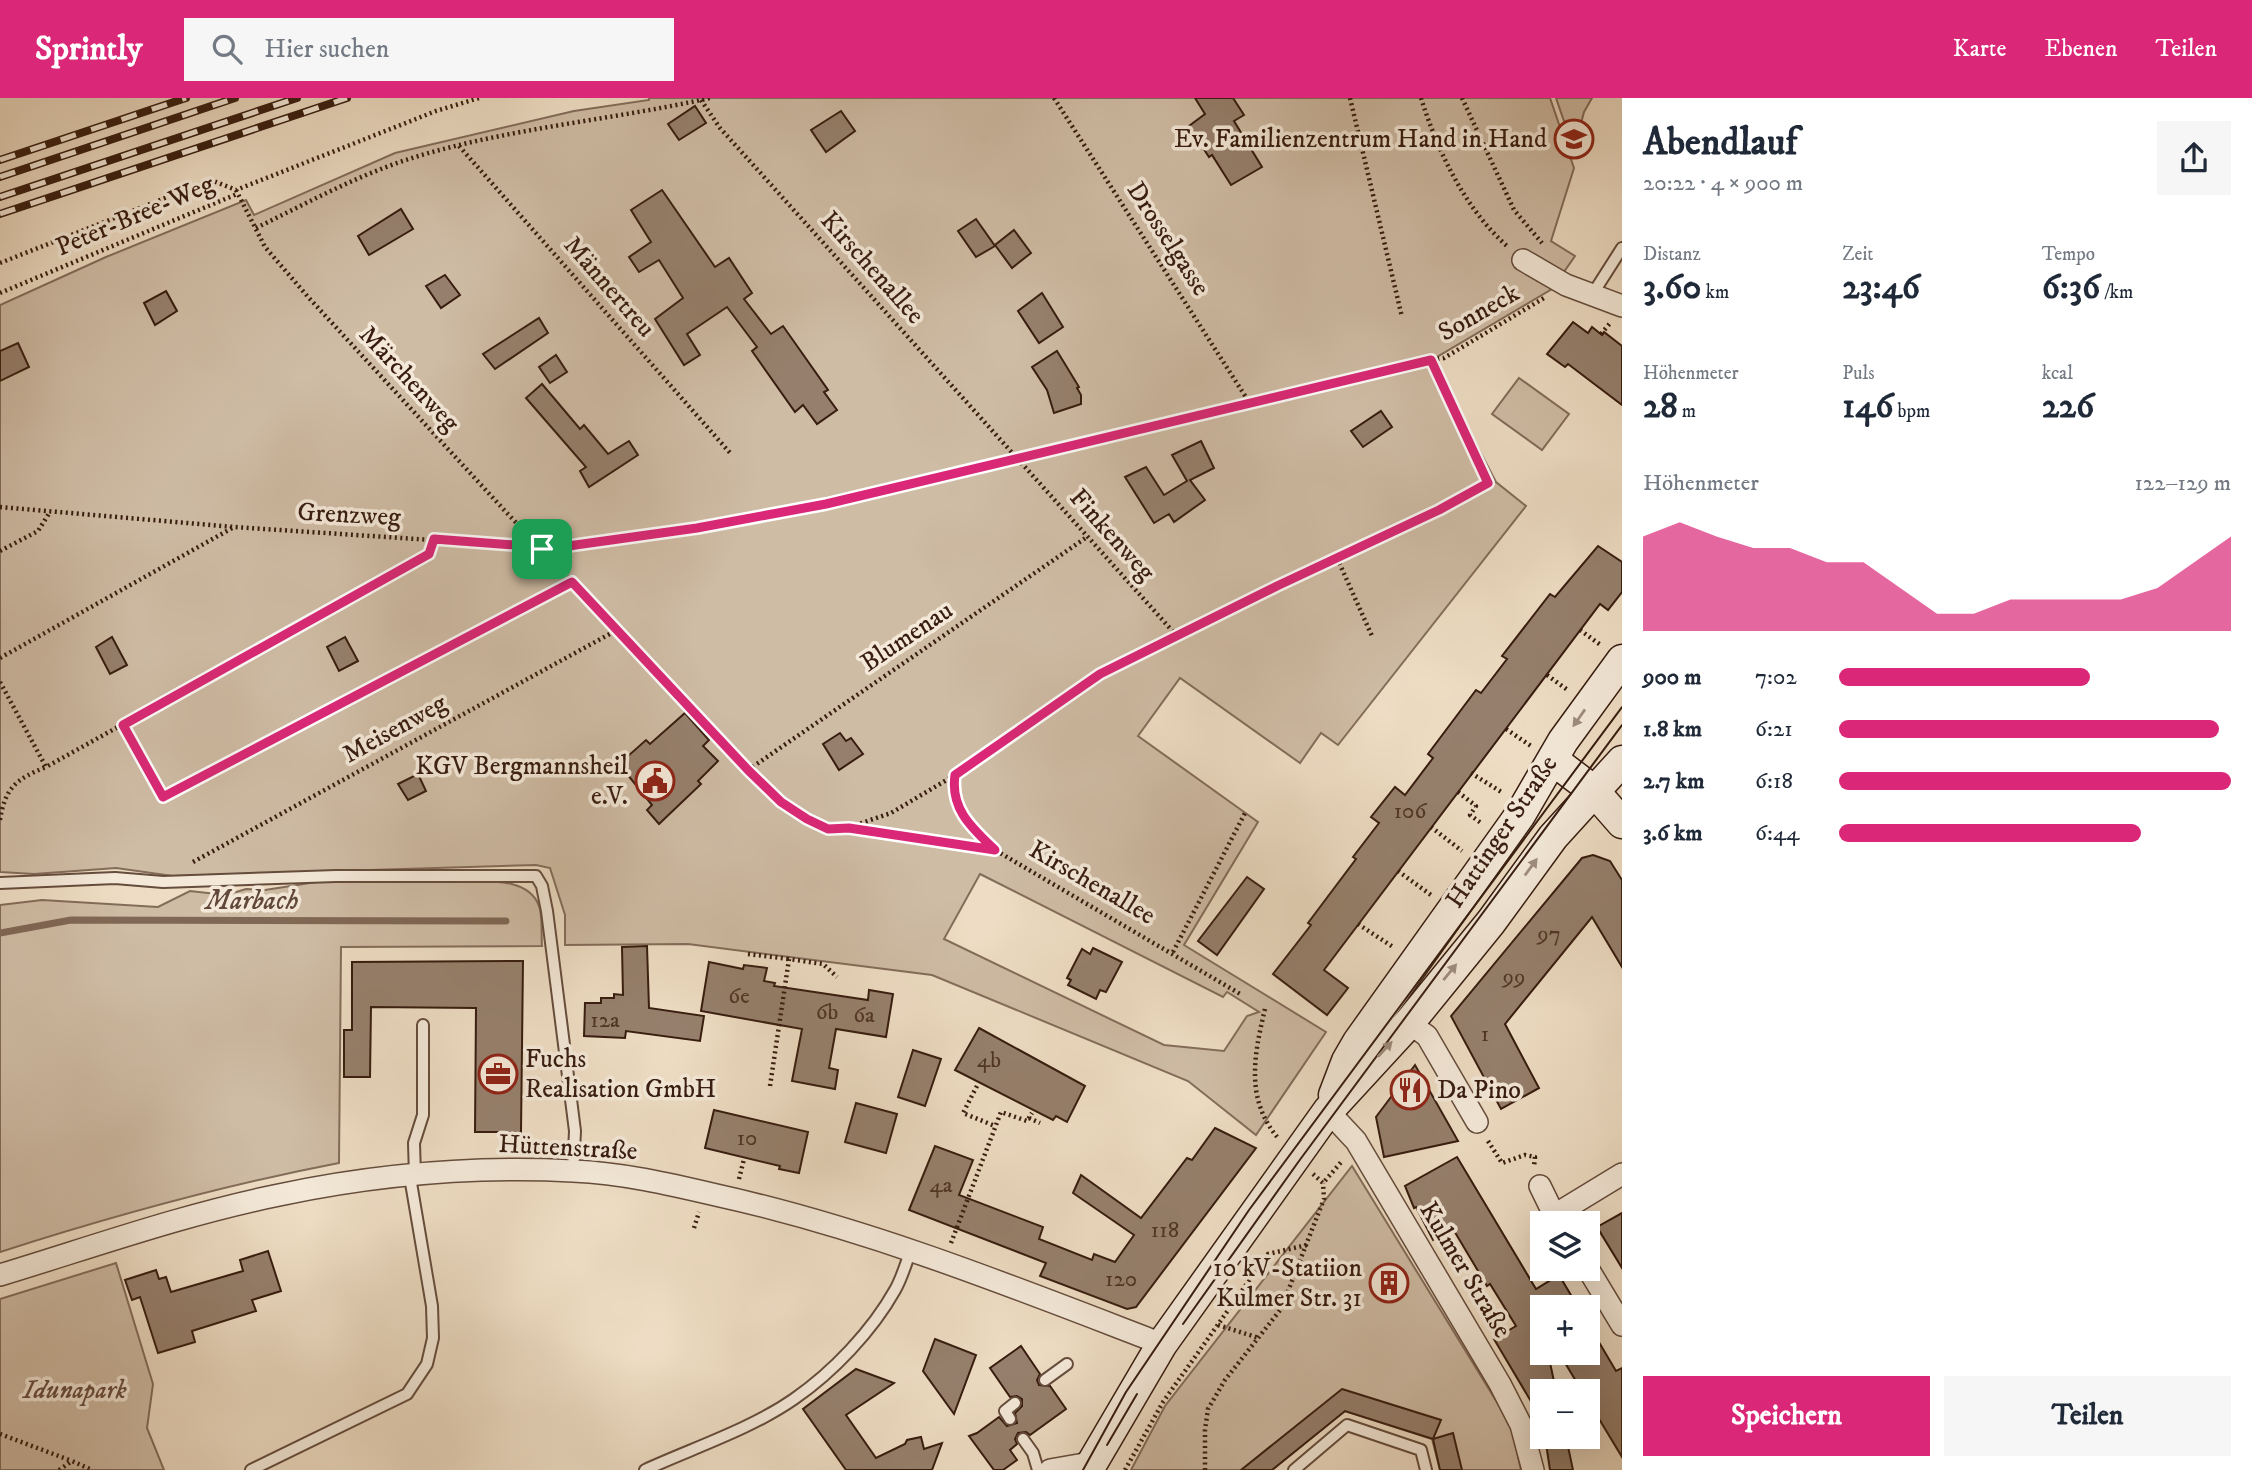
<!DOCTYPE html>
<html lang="de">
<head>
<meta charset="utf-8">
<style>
	body { margin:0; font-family:"IM FELL DW Pica",serif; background:#f6f6f7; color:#1f2937; height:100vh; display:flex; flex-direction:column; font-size:26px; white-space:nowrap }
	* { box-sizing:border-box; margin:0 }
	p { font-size:23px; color:#747a83 }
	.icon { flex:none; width:38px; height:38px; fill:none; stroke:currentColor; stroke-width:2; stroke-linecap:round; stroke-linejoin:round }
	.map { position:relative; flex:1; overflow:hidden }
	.sheet { display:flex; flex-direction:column; background:#fff; width:630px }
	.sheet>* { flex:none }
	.controls { position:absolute; left:1530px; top:1113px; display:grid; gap:14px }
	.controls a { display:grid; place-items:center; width:70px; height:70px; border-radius:0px; background:#fff; box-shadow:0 7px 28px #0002; font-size:35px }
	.pin { position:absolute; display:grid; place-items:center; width:60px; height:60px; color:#fff; margin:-30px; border-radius:14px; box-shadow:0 4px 10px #0006 }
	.round { display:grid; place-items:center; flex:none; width:74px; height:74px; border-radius:0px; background:#f6f6f7 }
	.overview { display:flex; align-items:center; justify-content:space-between; height:119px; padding:0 21px }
	h1 { font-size:38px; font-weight:800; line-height:52px }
	.stats { display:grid; grid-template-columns:repeat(3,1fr); gap:10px; height:119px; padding:7px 21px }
	.stats div { display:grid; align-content:center }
	.stats b { font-size:35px; font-weight:800 }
	.stats small { font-size:19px; font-weight:400 }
	.stats p { font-size:19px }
	.chart { height:196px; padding:14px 21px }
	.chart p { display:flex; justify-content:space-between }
	.chart svg { width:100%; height:126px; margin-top:7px; fill:#db2777; opacity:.7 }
	.cta { display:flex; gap:14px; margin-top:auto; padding:14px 21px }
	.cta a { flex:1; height:80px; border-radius:0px; background:#db2777; color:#fff; font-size:28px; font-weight:800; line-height:80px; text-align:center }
	.cta a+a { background:#f6f6f7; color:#1f2937 }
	ul { padding:0 21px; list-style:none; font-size:23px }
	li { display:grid; grid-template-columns:112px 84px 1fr; align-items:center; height:52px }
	li i { height:18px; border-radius:9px; background:#db2777 }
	header { display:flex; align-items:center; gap:42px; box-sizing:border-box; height:98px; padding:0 35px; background:#db2777; color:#fff }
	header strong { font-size:33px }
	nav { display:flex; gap:38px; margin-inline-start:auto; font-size:24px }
	.search { width:490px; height:63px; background:#f6f6f7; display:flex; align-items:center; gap:18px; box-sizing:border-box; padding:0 24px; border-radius:0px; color:#747a83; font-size:26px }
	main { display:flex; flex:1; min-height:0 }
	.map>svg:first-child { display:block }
</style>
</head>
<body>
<header>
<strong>Sprintly</strong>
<div class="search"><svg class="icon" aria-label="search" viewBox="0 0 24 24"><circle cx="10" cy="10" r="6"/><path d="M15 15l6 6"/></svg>Hier suchen</div>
<nav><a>Karte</a><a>Ebenen</a><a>Teilen</a></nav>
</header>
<main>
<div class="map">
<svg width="1622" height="1372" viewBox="0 0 1622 1372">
	<rect width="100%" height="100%" fill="#eeddc4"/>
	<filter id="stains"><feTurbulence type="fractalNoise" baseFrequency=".00286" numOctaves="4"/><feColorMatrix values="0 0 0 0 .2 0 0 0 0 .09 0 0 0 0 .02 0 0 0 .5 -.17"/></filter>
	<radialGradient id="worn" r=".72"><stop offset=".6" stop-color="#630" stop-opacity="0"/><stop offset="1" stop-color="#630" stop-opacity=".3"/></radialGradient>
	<g fill="#cfbca5" stroke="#836c5a" stroke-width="2" fill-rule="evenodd">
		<path d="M649 0H1550L1574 70 1551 143 1575 158 1552 191 1432 262 1496 384 1526 408 1338 647 1321 635 1300 665 1180 580 1138 638 1258 724 1184 847 1326 934 1256 1037 1188 983 932 877 688 846 565 847V817L550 770 536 767 173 778 116 770 34 776 0 774V207L106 159 246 102 254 117 395 55 574 13 649 2ZM980 776 1223 899 1227 894 1259 914 1247 918 1224 953 1164 947 944 841Z"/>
		<path d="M1556 0H1592L1584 14 1574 52Z"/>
		<path d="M1519 280 1569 316 1542 352 1492 316Z"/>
		<path d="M455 780 458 783C484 784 528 778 539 808 543 819 541 836 542 848L341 849 339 1065C224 1087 112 1118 0 1154V807L42 802 158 809 190 793 226 797 246 791 265 792 323 783Z"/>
		<path d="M1352 1068 1511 1327 1521 1372H1440L1432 1341 1345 1313 1272 1372H1131L1165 1308Z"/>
		<path d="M116 1165 153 1286 147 1330 164 1372H0V1201Z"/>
	</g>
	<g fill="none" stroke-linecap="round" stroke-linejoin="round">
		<path stroke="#806856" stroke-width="7" d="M0 835 71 822 506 823"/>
	</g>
	<g fill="#96806d" stroke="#371c0f" stroke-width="2">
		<path d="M1195 0H1233L1244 17 1234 23 1262 69 1231 87 1212 57 1209 59 1189 28 1205 16Z"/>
		<path d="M695 8 706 25 679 42 668 26Z"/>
		<path d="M841 13 855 33 826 54 811 32Z"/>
		<path d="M662 92 715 169 729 160 752 195 744 201 771 236 783 228 828 292 824 294 837 312 817 326 803 307 795 314 752 253 757 249 727 209 687 236 700 257 684 267 655 221 683 200 659 162 639 174 629 159 651 144 631 112Z"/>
		<path d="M401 111 413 131 369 157 358 138Z"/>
		<path d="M976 121 995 148 976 159 958 133Z"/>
		<path d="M1014 132 1031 155 1012 170 995 147Z"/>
		<path d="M445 177 460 197 441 210 426 188Z"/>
		<path d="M166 193 177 213 155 227 144 205Z"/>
		<path d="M1042 195 1063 229 1039 245 1018 213Z"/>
		<path d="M539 220 548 235 495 271 483 256Z"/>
		<path d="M1573 224 1588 235 1592 229 1602 237 1604 234 1622 248V307L1568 266 1565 269 1547 256Z"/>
		<path d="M18 245 29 269 0 283V253Z"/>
		<path d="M1057 253 1079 289 1077 290 1081 297V306L1054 315 1047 292 1032 269Z"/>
		<path d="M556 257 567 274 550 285 539 269Z"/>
		<path d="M542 286 580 331 584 327 608 356 629 343 638 357 589 389 580 373 586 369 526 300Z"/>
		<path d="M1381 313 1392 329 1363 349 1351 333Z"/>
		<path d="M1201 343 1214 370 1190 382 1205 402 1174 424 1169 416 1154 425 1125 379 1146 369 1164 397 1187 383 1172 357Z"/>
		<path d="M1598 448 1622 464V494L1608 512 1600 506 1324 872 1348 890 1327 917 1273 876 1311 827 1308 825 1356 761 1353 759 1379 725 1371 719 1395 689 1405 697 1433 660 1428 656 1476 592 1481 595 1507 561 1502 558 1550 496 1555 499Z"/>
		<path d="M112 539 127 567 110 576 96 549Z"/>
		<path d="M345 539 358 563 339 573 327 549Z"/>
		<path d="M685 615 709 642 703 648 718 663 698 683 701 686 659 726 647 712 652 707 619 666 646 642 650 646Z"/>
		<path d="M840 635 846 643 851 640 863 656 839 672 823 646Z"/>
		<path d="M418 676 426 693 408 702 398 686Z"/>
		<path d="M1593 757 1610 763 1622 782V869L1592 819 1505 926 1539 990 1501 1011 1451 918 1582 760Z"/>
		<path d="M1247 779 1264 791 1217 857 1198 843Z"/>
		<path d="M647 848 649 910 704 918 700 943 626 933 625 940 584 938 585 905H601V900H614V896L623 897 622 849Z"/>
		<path d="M1093 850 1122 864 1106 894 1100 892 1096 901 1068 887 1071 882 1067 880 1082 851 1090 856Z"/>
		<path d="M523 863 521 1034H475L476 910 371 909 370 979H344V932H352V864Z"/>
		<path d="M709 864 743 871 744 867 767 870 764 883 775 885 774 888 868 902 869 892 893 896 886 939 836 931 829 970 838 972 835 991 792 983 802 931 701 913Z"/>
		<path d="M979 930 1085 988 1067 1024 1056 1018 1053 1022 955 972Z"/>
		<path d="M913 952 941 961 925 1008 898 999Z"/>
		<path d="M1415 967 1458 1043 1384 1059 1376 1019Z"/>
		<path d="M856 1005 897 1016 886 1055 845 1044Z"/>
		<path d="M714 1012 808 1034 799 1075 779 1071 780 1068 705 1050Z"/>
		<path d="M1215 1030 1256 1050 1136 1209 1127 1211 1040 1178 1046 1165 909 1112 935 1048 973 1062 959 1097 1043 1129 1039 1141 1092 1162 1094 1156 1115 1164 1134 1137 1073 1095 1081 1077 1141 1120 1187 1060 1192 1062Z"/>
		<path d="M1457 1059 1536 1191 1559 1177 1578 1209H1538L1542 1227V1255H1548L1556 1293H1542V1322L1494 1241 1516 1228 1490 1186 1487 1188 1453 1131 1433 1142 1416 1109 1414 1110 1405 1088Z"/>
		<path d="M1622 1115V1170L1597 1129Z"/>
		<path d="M268 1153 281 1193 252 1202 256 1213 192 1233 195 1244 158 1255 140 1199 132 1202 125 1182 156 1172 159 1181 166 1179 171 1194 243 1173 240 1162Z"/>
		<path d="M1587 1224 1616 1273 1622 1270V1359L1587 1301V1293H1582L1559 1255H1587Z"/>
		<path d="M935 1241 976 1257 954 1316 923 1273Z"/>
		<path d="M1021 1248 1040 1276 1037 1282 1039 1287 1050 1288 1066 1311 1030 1337 1026 1334 1018 1335 1015 1341 1017 1346 1010 1352 1017 1362 1003 1372H994L969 1338 977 1335 999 1319 1007 1328 1017 1325 1015 1315 1022 1308V1301L1017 1298 1010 1299 990 1270Z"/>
		<path d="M856 1271 894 1285 846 1317 876 1360 905 1346 907 1342 921 1339 924 1351 942 1345 932 1372H846L803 1311Z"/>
		<path d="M1342 1291 1441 1322 1433 1341 1345 1313 1272 1372H1241Z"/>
		<path d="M1453 1335 1462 1372H1440L1433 1341Z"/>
		<path d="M1545 1339H1566L1573 1372H1550Z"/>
	</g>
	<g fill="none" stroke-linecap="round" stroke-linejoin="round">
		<defs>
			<g id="lane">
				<path d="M1592 197 1622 150"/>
				<path d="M0 785 115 780 163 784 336 778H536L542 788 547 813 575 1033 573 1073"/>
				<path d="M415 1078 414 1045 423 1017V927"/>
				<path d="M1045 1282 1067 1266"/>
				<path d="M1010 1321 1005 1313 1015 1305"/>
				<path d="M1023 1341 1033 1355 1038 1372"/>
				<path d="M251 1372 407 1296 427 1266 433 1240 432 1208 410 1079"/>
				<path d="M645 1372C693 1350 751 1331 794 1301 833 1274 872 1233 895 1192 902 1180 906 1165 911 1152"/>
				<path d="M1294 1372 1347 1327 1421 1352 1426 1372"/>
			</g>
			<g id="street">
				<path d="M1523 162 1566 187 1622 208"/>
				<path d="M1409 925 1427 938 1477 1024"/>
				<path d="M1328 1013 1356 1043 1500 1286 1521 1327 1533 1372"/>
				<path d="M1540 1088 1558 1125"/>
				<path d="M1553 1118 1622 1076"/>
				<path d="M1587 1169 1622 1227"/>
				<path d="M0 1177C92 1149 185 1116 279 1097 374 1077 476 1068 573 1073 622 1075 669 1086 716 1097 870 1131 1016 1190 1162 1246"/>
				<path d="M1050 1372 1090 1365"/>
			</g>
			<g id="secondary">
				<path d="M1553 662 1594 693 1622 725"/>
				<path d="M1334 997 1347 963 1358 944 1520 717 1563 643 1622 562"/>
				<path d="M1088 1372 1162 1246 1328 1013 1409 925 1491 824 1553 739 1622 663"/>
			</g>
		</defs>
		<use href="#lane" stroke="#654c3c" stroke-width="14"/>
		<use href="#street" stroke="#654c3c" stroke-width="24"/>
		<use href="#secondary" stroke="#371c0f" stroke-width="33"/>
		<g stroke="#371c0f" stroke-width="4.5" stroke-dasharray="2 3.5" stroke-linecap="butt">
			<path d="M1054 0 1249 304"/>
			<path d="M1350 0 1402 219"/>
			<path d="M1421 0C1438 54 1465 111 1508 149"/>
			<path d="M1462 0 1514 112 1542 145"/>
			<path d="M701 2 720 30 1177 538"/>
			<path d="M459 48 731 356"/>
			<path d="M236 92 265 149 309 200 506 414 781 704C805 720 819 731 849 730L995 752 1242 897"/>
			<path d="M256 130C307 105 358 77 412 60 508 30 612 22 710 0"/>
			<path d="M0 165 211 82 236 92 436 13 479 0"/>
			<path d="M0 195 237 96"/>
			<path d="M1601 236 1611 224"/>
			<path d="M0 409 234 429 554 450 697 430 826 406 1431 262"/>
			<path d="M0 453 38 433 50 414"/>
			<path d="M1337 460 1372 538"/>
			<path d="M1580 532 1602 548"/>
			<path d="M0 560 234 429"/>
			<path d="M1547 577 1569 593"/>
			<path d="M0 584 46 669 429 456 434 441"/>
			<path d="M123 627 163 700 572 484"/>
			<path d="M1506 631 1531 648"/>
			<path d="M748 672 1087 439"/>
			<path d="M1471 675 1503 695"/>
			<path d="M955 678C950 710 973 731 995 752"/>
			<path d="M1458 694 1476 708 1470 717 1481 725"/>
			<path d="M0 722C5 690 16 681 46 669"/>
			<path d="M850 729 891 715 955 677 1100 576 1277 488 1439 412 1488 385 1431 262 1444 260 1544 200"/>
			<path d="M1431 729 1462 753"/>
			<path d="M193 764 617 532"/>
			<path d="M1398 773 1431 797"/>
			<path d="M1358 826 1393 849"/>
			<path d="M1173 854 1245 715"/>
			<path d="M748 856 789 861"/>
			<path d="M1265 911C1254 957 1245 1001 1278 1040"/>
			<path d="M770 988 789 861 823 866 837 879"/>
			<path d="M977 988 963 1015 995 1028"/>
			<path d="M1029 1020 1040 1025"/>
			<path d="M1488 1043 1502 1065 1525 1057 1535 1059 1534 1069"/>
			<path d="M1313 1076 1323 1085 1343 1062"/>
			<path d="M739 1081 744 1061"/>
			<path d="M694 1130 699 1114"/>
			<path d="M951 1145 1001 1014 1027 1023 1032 1015"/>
			<path d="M1218 1227 1259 1240"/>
			<path d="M0 1336 72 1363"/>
			<path d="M59 1372 72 1363 92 1372"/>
			<path d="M1125 1372 1163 1304 1268 1156 1307 1147"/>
			<path d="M1205 1372V1332L1208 1311 1225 1282 1281 1211 1324 1101 1323 1085"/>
		</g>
		<use href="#lane" stroke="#f4e9d9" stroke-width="10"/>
		<use href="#street" stroke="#f4e9d9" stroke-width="21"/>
		<use href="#secondary" stroke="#f4e9d9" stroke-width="30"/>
		<g stroke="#371c0f" stroke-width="2">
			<path d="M1183 1226 1299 1063 1622 627"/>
			<path d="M1107 1347 1137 1296"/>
			<path d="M1083 1372 1126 1294 1249 1112 1622 609"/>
		</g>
		<defs>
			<g id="rail">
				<path d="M0 62 186 0"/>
				<path d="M0 79 235 0"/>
				<path d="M0 99 297 0"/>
				<path d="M0 116 347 0"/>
			</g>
		</defs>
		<use href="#rail" stroke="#371c0f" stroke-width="8"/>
		<use href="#rail" stroke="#f4e9d9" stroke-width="5" stroke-dasharray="16" stroke-linecap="butt"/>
	</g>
	<defs><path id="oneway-solid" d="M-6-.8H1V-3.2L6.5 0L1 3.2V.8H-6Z" transform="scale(1.75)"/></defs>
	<g fill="#9f8d7e">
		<use href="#oneway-solid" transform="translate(1579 620) rotate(125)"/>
		<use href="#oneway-solid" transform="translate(1531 769) rotate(-54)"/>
		<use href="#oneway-solid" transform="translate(1450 874) rotate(-51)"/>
		<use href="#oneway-solid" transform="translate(1385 951) rotate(-47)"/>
	</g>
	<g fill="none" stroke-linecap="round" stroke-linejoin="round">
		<defs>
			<path id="route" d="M1431 262 1488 385 1439 412 1277 488 1100 576 955 677C950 711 972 730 995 752L849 730 828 731 807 721 781 704 748 672 572 484 163 699 123 627 429 456 434 441 554 450 697 430 826 406Z"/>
		</defs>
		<use href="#route" stroke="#fff" stroke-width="14"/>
		<use href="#route" stroke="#db2777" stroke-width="9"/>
	</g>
	<defs>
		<symbol id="school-ring" viewBox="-11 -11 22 22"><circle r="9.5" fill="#f4e9d9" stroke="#8f2418" stroke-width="1.5"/><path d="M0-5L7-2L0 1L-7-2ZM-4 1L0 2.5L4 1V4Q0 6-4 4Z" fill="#8f2418"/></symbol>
		<symbol id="civic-ring" viewBox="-11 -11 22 22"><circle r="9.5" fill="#f4e9d9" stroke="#8f2418" stroke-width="1.5"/><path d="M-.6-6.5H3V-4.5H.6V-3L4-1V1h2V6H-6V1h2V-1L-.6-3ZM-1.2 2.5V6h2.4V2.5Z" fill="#8f2418"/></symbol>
		<symbol id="office-ring" viewBox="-11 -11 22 22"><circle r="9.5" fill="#f4e9d9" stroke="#8f2418" stroke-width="1.5"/><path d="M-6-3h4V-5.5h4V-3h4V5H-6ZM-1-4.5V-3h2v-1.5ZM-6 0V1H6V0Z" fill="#8f2418"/></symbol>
		<symbol id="restaurant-ring" viewBox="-11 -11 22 22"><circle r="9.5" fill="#f4e9d9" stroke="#8f2418" stroke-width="1.5"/><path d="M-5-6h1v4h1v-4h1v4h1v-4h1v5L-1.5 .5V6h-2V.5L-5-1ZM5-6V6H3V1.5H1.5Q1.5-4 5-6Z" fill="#8f2418"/></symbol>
		<symbol id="building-ring" viewBox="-11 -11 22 22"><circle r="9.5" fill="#f4e9d9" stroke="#8f2418" stroke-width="1.5"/><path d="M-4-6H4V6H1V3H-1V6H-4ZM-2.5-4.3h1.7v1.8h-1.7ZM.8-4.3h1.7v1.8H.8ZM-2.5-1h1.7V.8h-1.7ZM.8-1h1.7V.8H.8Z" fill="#8f2418"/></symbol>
	</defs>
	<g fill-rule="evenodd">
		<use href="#school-ring" x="1552" y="19" width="44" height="44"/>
		<use href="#civic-ring" x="633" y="661" width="44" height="44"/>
		<use href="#office-ring" x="476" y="954" width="44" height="44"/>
		<use href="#restaurant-ring" x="1388" y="970" width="44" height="44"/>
		<use href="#building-ring" x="1367" y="1163" width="44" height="44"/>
	</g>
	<g text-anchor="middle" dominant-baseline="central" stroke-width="7" stroke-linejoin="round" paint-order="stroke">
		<g font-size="23" fill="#4f3526">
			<text x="1410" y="713">106</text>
			<text x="1549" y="836">97</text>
			<text x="1514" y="879">99</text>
			<text x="739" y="898">6e</text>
			<text x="827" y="914">6b</text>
			<text x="864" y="917">6a</text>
			<text x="605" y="922">12a</text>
			<text x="1485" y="936">1</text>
			<text x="989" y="962">4b</text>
			<text x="747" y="1040">10</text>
			<text x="941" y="1087">4a</text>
			<text x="1165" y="1132">118</text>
			<text x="1121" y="1181">120</text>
		</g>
		<g font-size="26" fill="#371c0f" stroke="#f4e9d9" text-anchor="end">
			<text x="1547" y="41">Ev. Familienzentrum Hand in Hand</text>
			<text x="628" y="668">KGV Bergmannsheil<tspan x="628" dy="30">e.V.</tspan></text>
			<text x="525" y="961" text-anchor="start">Fuchs<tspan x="525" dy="30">Realisation GmbH</tspan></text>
			<text x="1437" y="992" text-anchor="start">Da Pino</text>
			<text x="1362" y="1170">10 kV-Statiion<tspan x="1362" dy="30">Kulmer Str. 31</tspan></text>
		</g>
		<g font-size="26" fill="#371c0f" stroke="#f4e9d9">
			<text transform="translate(135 118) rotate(-23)">Peter-Bree-Weg</text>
			<text transform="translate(1168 141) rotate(57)">Drosselgasse</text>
			<text transform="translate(872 170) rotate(48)">Kirschenallee</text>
			<text transform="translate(609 189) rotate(49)">Männertreu</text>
			<text transform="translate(1479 215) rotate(-30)">Sonneck</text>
			<text transform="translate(409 281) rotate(47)">Märchenweg</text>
			<text transform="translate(349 417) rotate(3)">Grenzweg</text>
			<text transform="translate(1112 437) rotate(48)">Finkenweg</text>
			<text transform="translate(907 539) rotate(-34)">Blumenau</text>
			<text transform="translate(395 631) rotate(-29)">Meisenweg</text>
			<text transform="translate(1502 734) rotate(-56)">Hattinger Straße</text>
			<text transform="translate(1092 785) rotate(30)">Kirschenallee</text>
			<text transform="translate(568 1050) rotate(3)">Hüttenstraße</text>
			<text transform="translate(1465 1172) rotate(59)">Kulmer Straße</text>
		</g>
		<g font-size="26" font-style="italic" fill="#654c3c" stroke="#f4e9d9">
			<text x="75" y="1292">Idunapark</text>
		</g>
		<g font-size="28" font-style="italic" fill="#614839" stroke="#f4e9d9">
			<text x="252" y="802">Marbach</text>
		</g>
	</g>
	<rect width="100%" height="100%" filter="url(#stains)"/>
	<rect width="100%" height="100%" fill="url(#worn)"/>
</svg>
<div class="controls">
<a><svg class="icon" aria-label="layers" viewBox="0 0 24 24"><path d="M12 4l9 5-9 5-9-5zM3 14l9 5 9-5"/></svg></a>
<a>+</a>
<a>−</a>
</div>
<div class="pin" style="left:542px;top:451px;background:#1e9e55"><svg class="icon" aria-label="arrive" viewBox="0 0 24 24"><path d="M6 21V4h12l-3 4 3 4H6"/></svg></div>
</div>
<section class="sheet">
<div class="overview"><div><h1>Abendlauf</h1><p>20:22 · 4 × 900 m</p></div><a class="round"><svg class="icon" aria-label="share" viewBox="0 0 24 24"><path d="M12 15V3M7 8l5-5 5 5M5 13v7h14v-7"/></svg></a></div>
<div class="stats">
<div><p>Distanz</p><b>3.60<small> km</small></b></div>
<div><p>Zeit</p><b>23:46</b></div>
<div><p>Tempo</p><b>6:36<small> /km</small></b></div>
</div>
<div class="stats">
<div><p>Höhenmeter</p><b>28<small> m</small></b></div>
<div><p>Puls</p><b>146<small> bpm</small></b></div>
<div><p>kcal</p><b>226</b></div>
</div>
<div class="chart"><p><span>Höhenmeter</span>122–129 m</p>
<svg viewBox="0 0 160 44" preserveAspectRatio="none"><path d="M0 44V11L10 6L20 11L30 15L40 15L50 20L60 20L70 29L80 38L90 38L100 33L110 33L120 33L130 33L140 29L150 20L160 11V44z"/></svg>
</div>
<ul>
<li><b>900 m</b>7:02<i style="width:64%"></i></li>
<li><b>1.8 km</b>6:21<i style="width:97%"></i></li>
<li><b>2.7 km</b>6:18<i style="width:100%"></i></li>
<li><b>3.6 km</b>6:44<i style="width:77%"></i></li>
</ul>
<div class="cta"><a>Speichern</a><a>Teilen</a></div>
</section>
</main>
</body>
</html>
